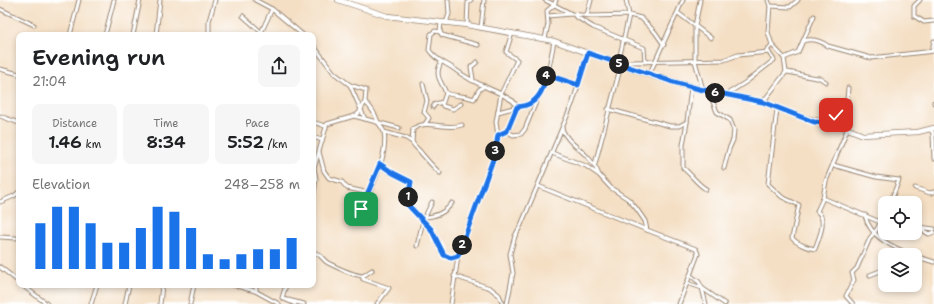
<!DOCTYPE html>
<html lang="en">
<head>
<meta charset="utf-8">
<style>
	body { margin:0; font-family:"Shantell Sans",sans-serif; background:#f6f6f6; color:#202124; height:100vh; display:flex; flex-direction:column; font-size:15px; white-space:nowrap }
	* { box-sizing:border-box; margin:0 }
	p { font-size:13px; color:#757577 }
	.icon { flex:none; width:22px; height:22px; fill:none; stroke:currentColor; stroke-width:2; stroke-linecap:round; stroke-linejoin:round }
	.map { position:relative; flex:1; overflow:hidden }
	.sheet { position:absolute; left:16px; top:32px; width:300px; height:256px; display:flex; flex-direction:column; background:#fff; border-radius:8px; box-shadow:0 2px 6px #0003 }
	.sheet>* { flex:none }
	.fabs { position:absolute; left:878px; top:196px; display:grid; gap:8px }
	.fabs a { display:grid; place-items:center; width:44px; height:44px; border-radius:8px; background:#fff; box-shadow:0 2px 6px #0003; font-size:20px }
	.pin { position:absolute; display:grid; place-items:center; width:34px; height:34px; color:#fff; margin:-17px; border-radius:8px; box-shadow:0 2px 6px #0006 }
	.km { position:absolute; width:20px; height:20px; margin:-10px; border-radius:50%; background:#222; color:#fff; font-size:11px; line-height:20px; text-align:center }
	.round { display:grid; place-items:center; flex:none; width:42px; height:42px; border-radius:8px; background:#f6f6f6 }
	.headline { display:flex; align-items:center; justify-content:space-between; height:68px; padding:0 16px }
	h1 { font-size:22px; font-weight:600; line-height:30px }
	.figures { display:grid; grid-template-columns:repeat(3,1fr); gap:6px; height:68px; padding:4px 16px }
	.figures div { display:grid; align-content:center; border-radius:8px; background:#f6f6f6; text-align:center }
	.figures b { font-size:17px; font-weight:600 }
	.figures small { font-size:11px; font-weight:400 }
	.figures p { font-size:11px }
	.chart { height:112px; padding:8px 16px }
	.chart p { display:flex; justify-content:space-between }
	.chart svg { width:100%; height:72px; margin-top:4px; stroke:#1a73e8; stroke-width:6 }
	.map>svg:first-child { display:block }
</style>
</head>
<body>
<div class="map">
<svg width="934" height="304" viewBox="0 0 934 304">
	<rect width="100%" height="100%" fill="#fff"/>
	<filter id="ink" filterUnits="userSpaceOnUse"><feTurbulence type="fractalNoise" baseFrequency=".025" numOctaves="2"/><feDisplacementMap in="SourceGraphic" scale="8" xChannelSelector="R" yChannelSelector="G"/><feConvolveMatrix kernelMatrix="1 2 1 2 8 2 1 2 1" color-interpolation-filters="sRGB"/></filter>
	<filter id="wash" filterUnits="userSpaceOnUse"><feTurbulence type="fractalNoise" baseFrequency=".012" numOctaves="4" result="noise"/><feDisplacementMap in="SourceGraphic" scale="16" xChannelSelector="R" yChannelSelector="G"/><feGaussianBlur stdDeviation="0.9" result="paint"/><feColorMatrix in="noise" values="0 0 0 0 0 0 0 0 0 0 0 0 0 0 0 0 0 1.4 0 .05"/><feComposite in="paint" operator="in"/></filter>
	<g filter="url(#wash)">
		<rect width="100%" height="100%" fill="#f4dfc4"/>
	</g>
	<g filter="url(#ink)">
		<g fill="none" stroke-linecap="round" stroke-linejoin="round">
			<defs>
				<g id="street">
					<path d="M255 0 272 9 260 35"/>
					<path d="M545 0 570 13"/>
					<path d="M700 0 695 26V61L703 90"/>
					<path d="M920 0 914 6V16L924 22 934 21"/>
					<path d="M770 6 790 7 798 0"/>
					<path d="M0 9 34 25"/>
					<path d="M272 9 303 35"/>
					<path d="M678 13 711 38"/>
					<path d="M587 15 591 0"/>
					<path d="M243 16 261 32"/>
					<path d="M548 16 571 14 591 16 629 15 641 18 655 32 664 45"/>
					<path d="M575 16 593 27 644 48 645 62"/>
					<path d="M441 22 440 32 435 31 431 34 429 50C436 61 447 63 457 71 470 81 486 87 501 94L517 60 506 52 512 33"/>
					<path d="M446 23 449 14 448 0"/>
					<path d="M467 25 468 2 471 0"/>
					<path d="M481 28 484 0"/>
					<path d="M440 32 442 35 478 45"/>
					<path d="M70 35 79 0"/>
					<path d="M105 35 114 0"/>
					<path d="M133 35 140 0"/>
					<path d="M156 35 160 0"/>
					<path d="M209 35V21L215 0"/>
					<path d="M545 39 548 24 547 11 554 5 556 0"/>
					<path d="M803 41C812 38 821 41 828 46L871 58 934 51"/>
					<path d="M313 45 334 73 350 85 366 90 365 102C372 108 375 113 378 122 379 125 383 128 384 132 389 157 367 201 353 221"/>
					<path d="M772 45 784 58 786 72"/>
					<path d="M932 51 934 41"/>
					<path d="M784 58 798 52 814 16"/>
					<path d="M618 64 629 15 626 0"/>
					<path d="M0 69 19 74"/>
					<path d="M547 75 578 85"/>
					<path d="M649 75 683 0"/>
					<path d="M471 80 473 79 471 67 477 62"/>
					<path d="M423 84 427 101 424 112 429 118 425 124"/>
					<path d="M350 85 365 119"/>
					<path d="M709 92 717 112 730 120 734 130 733 140 729 149 724 168"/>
					<path d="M446 93C456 97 464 95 474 99L479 90 484 86"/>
					<path d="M727 94 746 82 774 60 767 50 772 45 768 32 770 6 768 0"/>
					<path d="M763 102 786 72C798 73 808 78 820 78L826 82"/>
					<path d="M934 102V103"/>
					<path d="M442 103 443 106 453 109 461 104"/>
					<path d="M433 107 435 104 443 102 446 93C441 80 434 77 441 62"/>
					<path d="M608 109 670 126H679L687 122 691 87"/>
					<path d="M777 109 768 184 782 197 799 205 792 238C797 244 808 248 815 249 819 237 828 220 817 211L823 198 826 181 847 130"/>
					<path d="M498 112 517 107"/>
					<path d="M0 116 19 123"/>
					<path d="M355 116 359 113 365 102"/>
					<path d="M313 122 325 126"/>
					<path d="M687 122 683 145V168C692 175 697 184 706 189"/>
					<path d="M831 123 847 100 848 88"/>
					<path d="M562 129C569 147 591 152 599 175"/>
					<path d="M930 129 933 133 934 159"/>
					<path d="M507 131 513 135 521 134 525 129 536 102"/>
					<path d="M384 132 406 138 412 142 413 129C427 118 444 131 462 125"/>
					<path d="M498 135 496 122 501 94 513 101 517 107"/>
					<path d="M313 137 322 140"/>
					<path d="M412 142C415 148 419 149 422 154 428 161 433 167 440 173"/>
					<path d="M319 152 324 171 329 178 342 182 347 188 369 193"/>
					<path d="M552 153 586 166 599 175 611 188 628 199 636 208 645 221 647 230 696 249 698 254 687 283 702 288 706 304"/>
					<path d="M380 164 390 172 411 182 407 203 423 221 432 202"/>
					<path d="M595 164 621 65 631 62 724 60 738 55 769 52"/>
					<path d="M833 165 876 177 899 180 890 203"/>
					<path d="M538 186 647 230"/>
					<path d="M915 188 930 193 934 192"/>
					<path d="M823 198 880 222"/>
					<path d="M313 200 316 179 314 168 327 124 354 116 399 128"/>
					<path d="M0 202 14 196 19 192"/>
					<path d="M865 215C869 237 894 248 913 255"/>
					<path d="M423 217C435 217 445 213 452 203"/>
					<path d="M423 220C428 225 432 230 435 236 440 246 443 263 458 256"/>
					<path d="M915 226 929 234 934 232"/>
					<path d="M919 227 934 229"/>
					<path d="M0 237 16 238"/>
					<path d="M417 246 423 221"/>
					<path d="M313 252C323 255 321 259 328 263 338 268 352 275 363 276L372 270"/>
					<path d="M915 256 934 262"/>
					<path d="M0 267 19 282"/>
					<path d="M690 275 699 282 702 288 725 304"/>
					<path d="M870 275 885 269"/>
					<path d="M454 276 490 288 499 295 503 304"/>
					<path d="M363 279 389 288 377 304"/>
					<path d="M22 285 47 304"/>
					<path d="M233 285 255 291 279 304"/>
					<path d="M256 285V291"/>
					<path d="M286 285 282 298 295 304"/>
					<path d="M288 300 304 304"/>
					<path d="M91 304 97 285"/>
					<path d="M125 304 129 285"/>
					<path d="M160 304 162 285"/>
					<path d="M190 304 194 285"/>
					<path d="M451 304 458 256 495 154 498 135 507 131 517 107C523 107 530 106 535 101 546 91 551 57 554 41"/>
					<path d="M507 304 513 273 510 254 515 236 521 225 573 102 588 53"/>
					<path d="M679 304 687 283"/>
					<path d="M853 304 846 296 854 280 852 273 857 268 870 238 877 229 885 215"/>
				</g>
				<path id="secondary" d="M338 0 387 16 467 25 554 41 649 75 699 89 763 102 804 118 836 124 863 135 918 132 934 128"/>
			</defs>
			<use href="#street" stroke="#988471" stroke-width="5"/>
			<use href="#secondary" stroke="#988471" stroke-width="6"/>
			<use href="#street" stroke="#fff" stroke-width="3"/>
			<use href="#secondary" stroke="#fff" stroke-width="4.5"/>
		</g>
	</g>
	<g fill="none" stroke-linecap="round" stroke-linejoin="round" filter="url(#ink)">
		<defs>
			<path id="route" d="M361 209 380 164 393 173 411 182 407 204 431 229 444 255 451 258 458 256 495 154 498 135 507 131 517 107C536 106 543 92 547 75L578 85 588 53 670 81 699 89 763 102 814 122 831 123 836 115"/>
		</defs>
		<use href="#route" stroke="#fff" stroke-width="8"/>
		<use href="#route" stroke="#1a73e8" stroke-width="5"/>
	</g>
</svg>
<div class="fabs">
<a><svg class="icon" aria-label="locate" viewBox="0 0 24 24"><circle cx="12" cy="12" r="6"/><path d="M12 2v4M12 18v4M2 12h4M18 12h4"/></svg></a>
<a><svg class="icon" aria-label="layers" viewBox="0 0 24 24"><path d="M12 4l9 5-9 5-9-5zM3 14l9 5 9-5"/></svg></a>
</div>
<div class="pin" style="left:361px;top:209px;background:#1e9e55"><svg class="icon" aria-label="arrive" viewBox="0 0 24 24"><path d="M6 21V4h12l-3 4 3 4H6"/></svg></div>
<div class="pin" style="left:836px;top:115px;background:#d93025"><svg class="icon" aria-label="check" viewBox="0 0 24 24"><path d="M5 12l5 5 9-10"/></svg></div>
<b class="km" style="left:408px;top:197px">1</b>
<b class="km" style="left:462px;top:245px">2</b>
<b class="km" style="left:495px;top:151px">3</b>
<b class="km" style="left:546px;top:76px">4</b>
<b class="km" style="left:619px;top:64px">5</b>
<b class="km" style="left:715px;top:93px">6</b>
<section class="sheet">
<div class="headline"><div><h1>Evening run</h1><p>21:04</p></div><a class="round"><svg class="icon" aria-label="share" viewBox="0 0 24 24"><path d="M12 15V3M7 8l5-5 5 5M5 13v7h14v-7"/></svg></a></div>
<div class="figures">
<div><p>Distance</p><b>1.46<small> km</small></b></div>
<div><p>Time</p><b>8:34</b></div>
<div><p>Pace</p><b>5:52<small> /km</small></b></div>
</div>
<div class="chart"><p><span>Elevation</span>248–258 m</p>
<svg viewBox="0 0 160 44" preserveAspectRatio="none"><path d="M5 44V16M15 44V6M25 44V6M35 44V16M45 44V28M55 44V28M65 44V19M75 44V6M85 44V9M95 44V19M105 44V35M115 44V38M125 44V35M135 44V32M145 44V32M155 44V25"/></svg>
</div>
</section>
</div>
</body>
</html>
